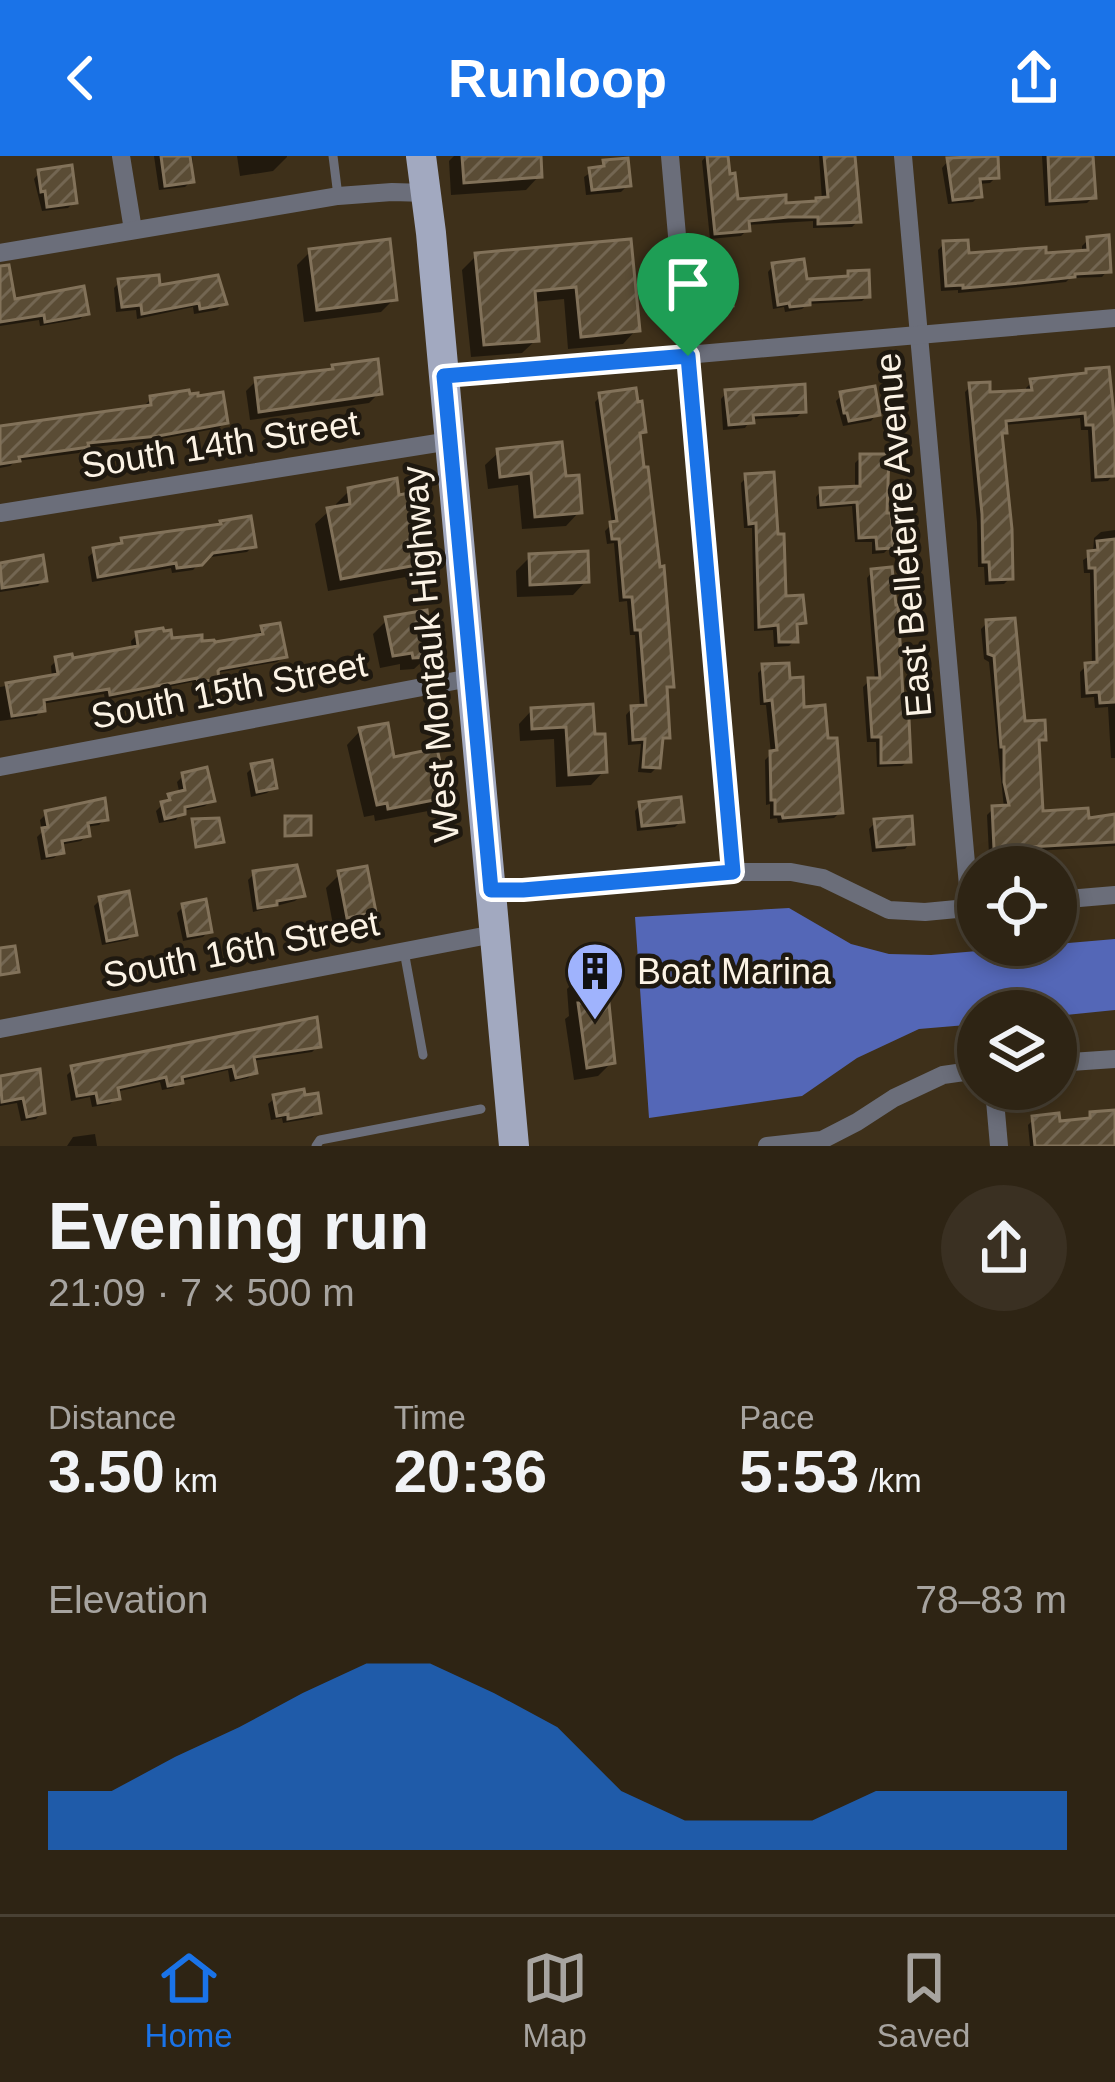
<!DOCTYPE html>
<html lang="en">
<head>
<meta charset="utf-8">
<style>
	body { margin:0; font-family:Helvetica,sans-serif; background:#3a3022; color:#f1f3f6; height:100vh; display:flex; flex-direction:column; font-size:45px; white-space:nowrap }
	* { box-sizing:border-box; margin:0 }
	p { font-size:39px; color:#a7a4a0 }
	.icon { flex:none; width:66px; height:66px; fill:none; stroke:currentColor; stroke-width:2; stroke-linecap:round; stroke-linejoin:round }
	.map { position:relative; height:990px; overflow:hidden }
	.drawer { display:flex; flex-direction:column; background:#2e2414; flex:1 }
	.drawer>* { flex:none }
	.tools { position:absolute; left:957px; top:690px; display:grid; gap:24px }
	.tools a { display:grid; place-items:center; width:120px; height:120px; border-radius:50%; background:#2e2414; box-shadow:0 6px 18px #0003,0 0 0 3px #494134; font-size:60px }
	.pin { position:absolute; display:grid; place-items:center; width:102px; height:102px; color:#fff; margin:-123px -51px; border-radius:50% 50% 50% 0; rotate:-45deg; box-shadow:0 0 12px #0007 }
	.pin .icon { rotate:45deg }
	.round { display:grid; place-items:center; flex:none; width:126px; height:126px; border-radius:63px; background:#3a3022 }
	.overview { display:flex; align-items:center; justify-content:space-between; height:204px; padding:0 48px }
	h1 { font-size:66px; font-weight:600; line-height:90px }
	.stats { display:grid; grid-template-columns:repeat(3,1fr); gap:18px; height:204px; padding:12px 48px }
	.stats div { display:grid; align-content:center }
	.stats b { font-size:60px; font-weight:600 }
	.stats small { font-size:33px; font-weight:400 }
	.stats p { font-size:33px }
	.chart { height:336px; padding:24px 48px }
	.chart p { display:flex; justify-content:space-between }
	.chart svg { width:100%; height:216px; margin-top:12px; fill:#1a73e8; opacity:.7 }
	header { display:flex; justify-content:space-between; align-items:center; height:156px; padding:0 48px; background:#1a73e8; color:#fff; font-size:54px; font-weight:600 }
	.menu { display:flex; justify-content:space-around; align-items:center; height:168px; border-top:3px solid #494134; background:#2e2414; font-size:33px; color:#a7a4a0 }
	.menu a { display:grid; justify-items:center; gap:6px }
	.menu .active { color:#1a73e8 }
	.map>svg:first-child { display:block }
</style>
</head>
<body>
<header><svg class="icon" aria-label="back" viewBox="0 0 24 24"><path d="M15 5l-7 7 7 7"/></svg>Runloop<svg class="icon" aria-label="share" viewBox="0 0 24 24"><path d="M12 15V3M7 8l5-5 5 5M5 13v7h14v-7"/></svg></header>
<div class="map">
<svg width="1115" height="990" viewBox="0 0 1115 990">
	<defs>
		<pattern id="building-hatch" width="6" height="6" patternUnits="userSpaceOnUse" patternTransform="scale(3)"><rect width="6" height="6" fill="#5a4c35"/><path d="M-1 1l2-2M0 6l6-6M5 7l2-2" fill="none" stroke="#736652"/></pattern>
	</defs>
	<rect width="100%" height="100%" fill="#3e301a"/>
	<path fill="#5467b7" d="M789 752 851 788 889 798 931 799 1115 783V854L1056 860V855H978V868L919 873 857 902 802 940 649 962 635 761Z"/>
	<g fill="#0007">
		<path d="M154 0H192L193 7 189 11 191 25 185 31 159 34Z"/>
		<path d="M237 0H287V1L273 15 240 20Z"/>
		<path d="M454 0H538L539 20 526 34 451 39 449 5Z"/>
		<path d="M706 0H725L735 46 784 50 822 44 819 0H852L858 65 852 71 813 72V65L746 69 747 74 741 80 710 83 702 5Z"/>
		<path d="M1042 0H1095L1090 5 1093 41 1087 47 1045 50Z"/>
		<path d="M948 5 996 21 990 27 978 28 979 40 973 46 948 48 942 12Z"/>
		<path d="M605 7 628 29 621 36 586 39 584 21Z"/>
		<path d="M40 16 74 46 68 52 42 55 34 23Z"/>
		<path d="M1088 84 1108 114 1102 121 1070 122 1066 126 1012 132 958 137V134L941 135 938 94 944 88 966 101 1043 100 1082 97V90Z"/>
		<path d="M628 86 636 174 623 188 568 193 564 143 533 146 536 184 522 197 471 201 462 114 476 100Z"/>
		<path d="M310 96 394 143 381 156 304 166 297 109Z"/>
		<path d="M773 110 804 126 843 124 849 118 867 140 862 145 807 148 802 153 785 156 784 151 773 153 768 116Z"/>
		<path d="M120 126 158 133 223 148 217 154 194 158 193 151 137 163 136 154 116 156 114 132Z"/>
		<path d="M707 126 730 149 724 155 703 157 701 132Z"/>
		<path d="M0 139 12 146 86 157 80 163 40 170 39 164 0 170Z"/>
		<path d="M334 212 379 237 369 247 250 264 246 235 256 225 328 217Z"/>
		<path d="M1087 216 1115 279 1114 318 1108 325 1091 326 1088 274H1081L1080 262 1004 269V276L1000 280 1010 422 1004 428 985 429 984 411H978L977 366 965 236 971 230 987 240 1026 237V232L1032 226 1083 220Z"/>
		<path d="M727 236 803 255 797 261 751 263 745 272 723 274 721 243Z"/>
		<path d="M842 239 877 258 871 265 843 270 836 245Z"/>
		<path d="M601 240 643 275 637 281 671 530 664 537 667 580 659 588 657 611 651 617 638 616 641 588 628 589 626 559 632 552H640L635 479H630L627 445 619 446 614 387 607 388 605 375 612 368 595 246Z"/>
		<path d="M151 243 225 266 219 272 150 285 84 292 79 297 16 305 10 310 0 312V271L145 253V249Z"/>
		<path d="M499 296 563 323 579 356 566 370 522 373 518 329 488 333 485 309Z"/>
		<path d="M861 301 884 360 890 391 884 397 872 398V386H855L852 350 817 353 816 341 821 335 855 333V307Z"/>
		<path d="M747 321 783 444 802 466 796 472 795 484 789 490 774 491 773 474 754 475 752 372H744L741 327Z"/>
		<path d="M350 334 419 407 406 421 328 435 315 368 329 355 337 353 336 348Z"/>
		<path d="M1115 374V602H1111L1108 551 1095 552 1094 541 1081 542 1080 516 1086 510H1092L1090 417H1084L1083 404 1093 398 1094 382 1101 376Z"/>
		<path d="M122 385 253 390 247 396 204 402 193 414 172 417 171 412 92 426 88 401 95 395 116 391Z"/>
		<path d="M530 401 586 425 573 439 517 441 516 415Z"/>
		<path d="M41 403 44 424 38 430 0 436V410Z"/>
		<path d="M872 416 908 605 902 610 877 611 876 586H867L863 531 869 525H875L867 422Z"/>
		<path d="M387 464 428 500 414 513 400 514V508L380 512 373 478Z"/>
		<path d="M987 467 1023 569 1043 583 1037 589 1040 658 1086 665 1115 661V690L989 698 987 659 993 653 1004 652 989 506 984 503 981 473Z"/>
		<path d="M263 473 284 500 277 506 215 517 216 522 210 528 193 531 192 526 105 544 104 538 41 548 42 554 36 560 0 565V531L52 522 51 510 57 504 70 506 132 494 131 485 137 479 200 489 257 482V479Z"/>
		<path d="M764 511 787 525 801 555 840 656 834 662 778 667 777 662 770 663V648L766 649 765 604 771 598 766 549H760L758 517Z"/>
		<path d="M532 554 592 581 604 615 591 629 556 631 554 583 520 585 519 568Z"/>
		<path d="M360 575 392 605 441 641 428 655 375 665 374 659 364 661 347 589Z"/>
		<path d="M253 611 274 631 267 637 251 641 247 617Z"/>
		<path d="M183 620 212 644 205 650 182 655 176 664 159 667 156 655 170 641 180 639 177 626Z"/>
		<path d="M641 648 681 665 675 671 637 675 635 655Z"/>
		<path d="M46 658 105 663 99 669 86 671 87 679 81 685 59 689 60 696 54 702 41 704 37 681 42 676 40 664Z"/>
		<path d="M876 666 911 686 905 693 872 696 869 673Z"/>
		<path d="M254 718 301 739 295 745 253 756 248 724Z"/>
		<path d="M340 718 373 755 359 769 334 774 326 732Z"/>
		<path d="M100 744 134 778 128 784 102 789 94 750Z"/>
		<path d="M183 751 209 775 203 781 183 785 177 757Z"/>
		<path d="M580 820 612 906 598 920 574 924 565 863 569 860 567 833Z"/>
		<path d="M318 890 312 896 252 905 254 916 248 922 230 926 228 914 181 925 173 932 162 934 160 926 115 936 116 942 110 948 92 951 90 941 71 945 67 919 73 913Z"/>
		<path d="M37 916 42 956 36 963 21 965 17 947 0 950V923Z"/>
		<path d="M275 942 318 956 312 962 283 967 282 962 271 964 268 948Z"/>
		<path d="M1115 957V990H1030L1028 969 1034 963 1057 968 1084 966 1091 959Z"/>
		<path d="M95 978 97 990H67L73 981Z"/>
	</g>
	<g fill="url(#building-hatch)" stroke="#82725a" stroke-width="3">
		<path d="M161 0H190L194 26 165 30Z"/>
		<path d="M462 0H541L542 21 464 27Z"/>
		<path d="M707 0H728L730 18 735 17 738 43 786 39V47L816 45V42L828 41 824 0H855L861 66 818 68V61H788L749 65 750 75 715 78Z"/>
		<path d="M998 0 999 22 980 23 982 41 953 44 947 2Z"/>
		<path d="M1048 0H1093L1096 42 1050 45Z"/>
		<path d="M628 2 631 30 592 34 589 12 604 10 603 4Z"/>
		<path d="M72 9 77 47 47 51 45 35 41 36 38 14Z"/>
		<path d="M1109 79 1111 116 1075 118V121L1020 127 963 132V129L946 130 943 85 968 84 969 97 1046 91V97L1088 94 1087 81Z"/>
		<path d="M390 83 397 144 317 154 309 93Z"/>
		<path d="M631 83 640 175 581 181 576 131 535 135 539 185 484 189 475 97Z"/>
		<path d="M804 103 807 123 848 120V115L869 114 870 141 810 144V149L790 151 789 147 778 149 772 107Z"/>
		<path d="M9 109 15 143 84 130 89 158 45 166 44 159 0 166V110Z"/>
		<path d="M159 119 160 129 218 119 227 148 200 153 199 147 142 158 141 149 122 151 118 123Z"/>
		<path d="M730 121 733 150 709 152 705 123Z"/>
		<path d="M378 203 382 238 259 256 255 222 333 213 332 209Z"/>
		<path d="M1109 211 1115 269V320L1096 321 1093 269H1086L1085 257 1006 265 1007 277H1002L1012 373 1013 423 990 424 989 406H983L982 358 969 227 990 226V236L1032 234 1030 223 1086 217V213Z"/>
		<path d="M805 228 806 256 753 259 754 267 729 269 725 234Z"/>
		<path d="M875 230 880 259 849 265 847 257H844L840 236Z"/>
		<path d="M636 232 638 246 642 245 646 276 640 277 644 311H648L660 411 664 410 674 531H667L670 582H663L660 612 643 611 645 583 633 584 631 550 646 549 640 474H635L632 441H624L619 383H612L610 366 617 365 599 237Z"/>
		<path d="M189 234 190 238 198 237V240L223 236 228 267 158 280 88 287 89 291 19 301 20 305 0 308V270L151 249 150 240Z"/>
		<path d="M562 286 566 320 579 319 582 357 535 361 531 317 500 321 497 293Z"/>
		<path d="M860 298H889L887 357H891L893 392 877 393 876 381 859 382 857 346 821 349 820 332 860 330Z"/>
		<path d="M774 316 778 378H784L786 440 803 439 806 467 797 468 798 486H779L778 469 759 471 756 367 749 368 745 318Z"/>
		<path d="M397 322 399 339 409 337 422 408 341 423 327 352 350 348 348 332Z"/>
		<path d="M251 360 256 391 213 397 202 409 177 412 176 407 98 421 93 392 122 387 121 382 221 368 220 365Z"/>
		<path d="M1115 383V546L1100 547 1099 536 1087 537 1085 507 1097 506 1095 412H1089L1088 395 1098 394 1097 385Z"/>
		<path d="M588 395 589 426 530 429 529 398Z"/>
		<path d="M43 399 47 425 2 432 0 407Z"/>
		<path d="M892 411 896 449H898L903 541H908L911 606 881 607V581H872L868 522H880L871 413Z"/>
		<path d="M427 454 431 501 413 502 412 497 393 500 385 461Z"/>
		<path d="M1015 462 1025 565 1045 564 1046 584H1039L1043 655 1088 652 1089 662 1115 658V686L994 693 992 650 1009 649 1004 626V591H1001L994 500 988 498 986 464Z"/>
		<path d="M280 467 287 501 220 513 218 515 219 523 198 526 197 522 110 539 109 533 44 544 45 555 12 560 6 527 58 518 55 501 72 498 73 502 138 490 136 476 163 472 164 475 171 474 172 482 202 479V485L214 484 215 486 263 478 261 470Z"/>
		<path d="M789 507 790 522 803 521 804 551 825 549 828 582H837L843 657 783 662 782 658H775V644H771L770 595 777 594 772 544 765 545 762 508Z"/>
		<path d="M593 548 595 578H605L607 616 569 619 566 571 532 573 531 552Z"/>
		<path d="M388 567 394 601 437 592 446 635 443 636 444 642 388 653 387 647 377 649 359 572Z"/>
		<path d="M272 604 277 632 257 636 251 608Z"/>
		<path d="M207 611 215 645 185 651V658L165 663 161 646 170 644 168 638 185 634 182 617Z"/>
		<path d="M681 641 684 666 642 670 639 646Z"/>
		<path d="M105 642 108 664 88 667 90 680 62 685 64 697 47 700 42 672 48 671 45 655Z"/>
		<path d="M285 660H311V679L285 680Z"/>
		<path d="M912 660 914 688 877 691 874 663Z"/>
		<path d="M219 662 224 686 196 691 192 663Z"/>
		<path d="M297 709 305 740 277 745V749L258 752 253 715Z"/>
		<path d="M367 710 376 756 347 762 338 715Z"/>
		<path d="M129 735 137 779 107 785 99 741Z"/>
		<path d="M206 743 212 776 188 780 182 748Z"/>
		<path d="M15 790 19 816 0 819V792Z"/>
		<path d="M598 815 599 819 606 818 615 907 587 912 578 847H582L579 817Z"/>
		<path d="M317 861 321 891 254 901 257 917 236 922 233 910 182 921 183 927 168 930 166 921 118 932 120 943 98 947 96 937 77 940 71 910Z"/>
		<path d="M40 913 45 957 27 961 23 942 2 946 0 920Z"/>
		<path d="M304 933 305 939 318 937 321 957 288 963V958L277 960 273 939Z"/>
		<path d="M1115 954V990H1035L1032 960 1059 957 1060 965 1090 962V956Z"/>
	</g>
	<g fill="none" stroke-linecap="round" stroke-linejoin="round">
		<g stroke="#6b6e7a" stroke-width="9">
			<path d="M333 0 338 40"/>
			<path d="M404 795 423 899"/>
			<path d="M316 990 320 984 481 953"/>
		</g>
		<g stroke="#6b6e7a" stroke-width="18">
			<path d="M121 0 133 74"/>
			<path d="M670 0 733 716"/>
			<path d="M903 0 970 752"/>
			<path d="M0 97 338 40 392 36 427 37"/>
			<path d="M444 220 1115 162"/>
			<path d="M0 357 450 285"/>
			<path d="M0 611 470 522"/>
			<path d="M491 734H523L733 716H791L823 722 889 754 925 756 978 751"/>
			<path d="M1056 744 1115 739"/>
			<path d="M0 873 494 778"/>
			<path d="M1056 907 1115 903"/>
			<path d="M994 933 999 990"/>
			<path d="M767 990 822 984 857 966 894 942 943 919 978 914"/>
		</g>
		<path stroke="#a2a9c0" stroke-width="30" d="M421 0 431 77 514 990"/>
	</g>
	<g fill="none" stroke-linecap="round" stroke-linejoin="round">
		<defs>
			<path id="route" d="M688 200 733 716 523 734H491L444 220Z"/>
		</defs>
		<use href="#route" stroke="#fff" stroke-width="24"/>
		<use href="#route" stroke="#1a73e8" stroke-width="15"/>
	</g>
	<defs>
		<symbol id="building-pin" viewBox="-11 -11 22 30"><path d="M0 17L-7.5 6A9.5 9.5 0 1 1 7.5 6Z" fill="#9fb3fd" stroke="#1f1910"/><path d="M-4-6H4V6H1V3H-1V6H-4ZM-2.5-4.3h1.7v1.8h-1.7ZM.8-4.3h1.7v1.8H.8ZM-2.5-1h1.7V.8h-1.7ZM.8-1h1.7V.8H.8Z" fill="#111"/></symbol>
	</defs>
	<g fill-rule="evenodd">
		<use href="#building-pin" x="562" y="782" width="66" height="90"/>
	</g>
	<g text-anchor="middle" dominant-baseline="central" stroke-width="9" stroke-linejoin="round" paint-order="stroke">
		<g font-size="36" fill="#fcf3e5" stroke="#1f1910">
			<text transform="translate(220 288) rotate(-9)">South 14th Street</text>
			<text transform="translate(903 379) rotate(-95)">East Belleterre Avenue</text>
			<text transform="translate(430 498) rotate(-95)">West Montauk Highway</text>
			<text transform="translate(229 534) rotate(-11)">South 15th Street</text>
			<text transform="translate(241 793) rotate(-11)">South 16th Street</text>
		</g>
		<g font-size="36" fill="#fcf3e5" stroke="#1f1910" text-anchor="start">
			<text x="637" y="815">Boat Marina</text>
		</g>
	</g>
</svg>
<div class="tools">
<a><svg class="icon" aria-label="locate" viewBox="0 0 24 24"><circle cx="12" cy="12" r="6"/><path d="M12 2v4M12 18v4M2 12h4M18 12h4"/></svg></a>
<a><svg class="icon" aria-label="layers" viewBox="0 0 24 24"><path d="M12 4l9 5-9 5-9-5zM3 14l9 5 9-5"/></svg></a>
</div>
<div class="pin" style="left:688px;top:200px;background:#1e9e55"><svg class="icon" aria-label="arrive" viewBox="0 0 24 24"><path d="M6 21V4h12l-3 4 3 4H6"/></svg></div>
</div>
<section class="drawer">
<div class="overview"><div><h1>Evening run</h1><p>21:09 · 7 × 500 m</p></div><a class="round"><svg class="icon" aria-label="share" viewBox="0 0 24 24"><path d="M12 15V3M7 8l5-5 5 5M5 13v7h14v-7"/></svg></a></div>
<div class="stats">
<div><p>Distance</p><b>3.50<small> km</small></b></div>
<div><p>Time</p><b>20:36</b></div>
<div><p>Pace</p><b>5:53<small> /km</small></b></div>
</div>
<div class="chart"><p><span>Elevation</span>78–83 m</p>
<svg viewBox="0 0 160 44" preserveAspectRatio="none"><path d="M0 44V32L10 32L20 25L30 19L40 12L50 6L60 6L70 12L80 19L90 32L100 38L110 38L120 38L130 32L140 32L150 32L160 32V44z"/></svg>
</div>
</section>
<nav class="menu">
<a class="active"><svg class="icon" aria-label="home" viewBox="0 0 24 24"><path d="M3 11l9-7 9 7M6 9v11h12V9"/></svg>Home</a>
<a><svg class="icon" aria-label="map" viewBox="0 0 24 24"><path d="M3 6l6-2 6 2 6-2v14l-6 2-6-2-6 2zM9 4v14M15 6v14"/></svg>Map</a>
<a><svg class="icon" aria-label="saved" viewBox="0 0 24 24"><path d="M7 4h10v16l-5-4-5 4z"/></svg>Saved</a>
</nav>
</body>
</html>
